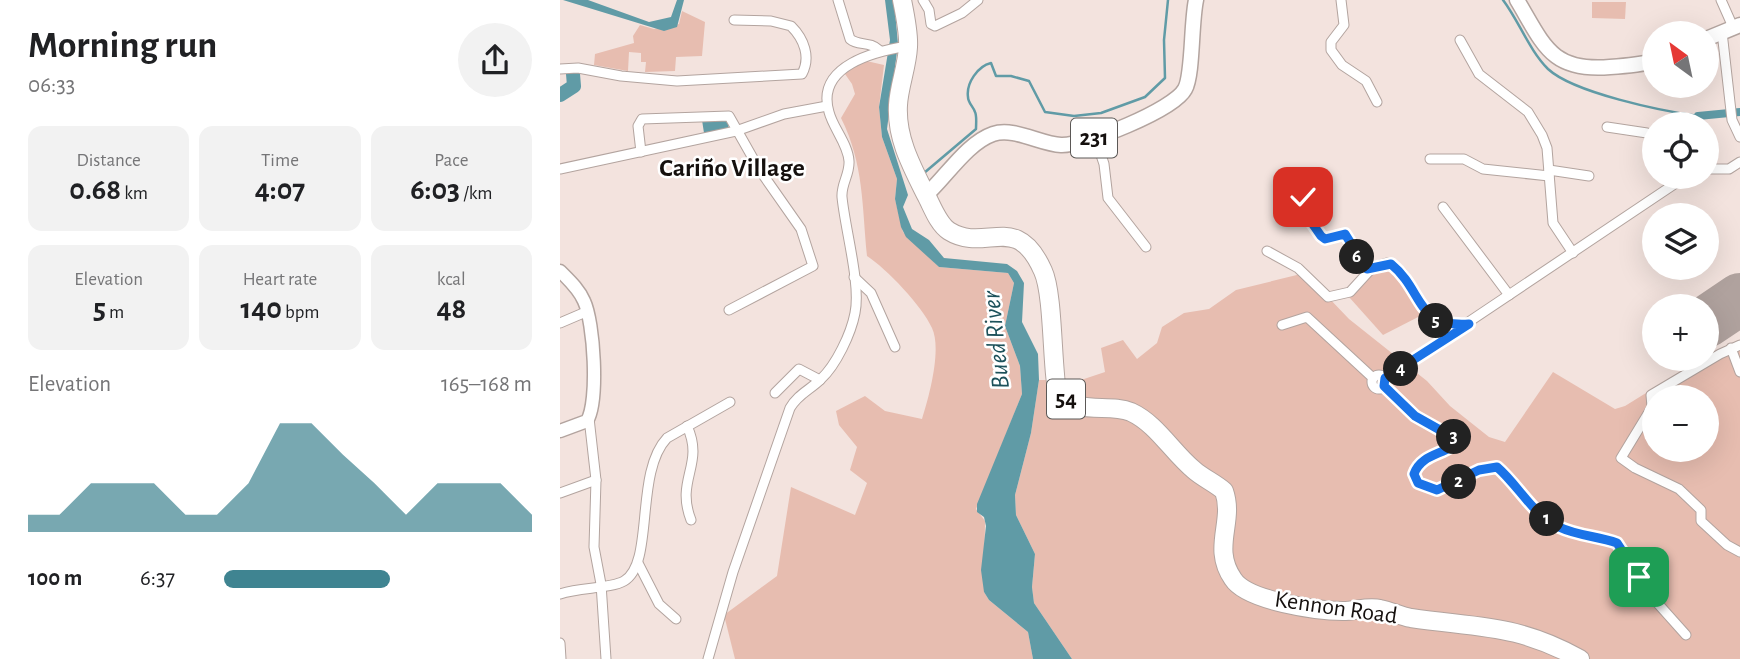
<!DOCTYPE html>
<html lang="en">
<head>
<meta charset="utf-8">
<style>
	body { margin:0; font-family:"Alegreya Sans",sans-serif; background:#f2f2f2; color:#202124; height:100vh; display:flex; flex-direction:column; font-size:26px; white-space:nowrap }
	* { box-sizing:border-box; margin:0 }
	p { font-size:23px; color:#757577 }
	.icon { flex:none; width:38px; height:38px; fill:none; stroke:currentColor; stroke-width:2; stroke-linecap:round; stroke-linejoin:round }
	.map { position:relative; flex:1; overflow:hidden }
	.details { display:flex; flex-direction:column; background:#fff; width:560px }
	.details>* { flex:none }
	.needle { width:46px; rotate:327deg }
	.buttons { position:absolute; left:1082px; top:21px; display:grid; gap:14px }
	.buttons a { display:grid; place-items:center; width:77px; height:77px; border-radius:50%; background:#fff; box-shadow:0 7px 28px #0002; font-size:35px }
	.pin { position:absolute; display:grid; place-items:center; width:60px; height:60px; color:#fff; margin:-30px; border-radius:14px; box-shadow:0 4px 10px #0006 }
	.km { position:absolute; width:35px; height:35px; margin:-18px; border-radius:50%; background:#222; color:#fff; font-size:19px; line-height:35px; text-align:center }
	.round { display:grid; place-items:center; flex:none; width:74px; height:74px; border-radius:37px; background:#f2f2f2 }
	.overview { display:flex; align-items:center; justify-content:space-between; height:119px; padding:0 28px }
	h1 { font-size:38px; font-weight:700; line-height:52px }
	.metrics { display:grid; grid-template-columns:repeat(3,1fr); gap:10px; height:119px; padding:7px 28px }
	.metrics div { display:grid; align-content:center; border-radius:14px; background:#f2f2f2; text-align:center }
	.metrics b { font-size:30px; font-weight:700 }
	.metrics small { font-size:19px; font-weight:400 }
	.metrics p { font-size:19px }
	.chart { height:196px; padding:14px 28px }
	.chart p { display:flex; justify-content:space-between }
	.chart svg { width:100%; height:126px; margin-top:7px; fill:#3f8491; opacity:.7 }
	ul { padding:0 28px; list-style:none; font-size:23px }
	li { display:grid; grid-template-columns:112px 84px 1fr; align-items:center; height:52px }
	li i { height:18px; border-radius:9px; background:#3f8491 }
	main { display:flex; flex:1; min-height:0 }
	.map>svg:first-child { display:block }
</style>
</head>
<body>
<main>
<section class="details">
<div class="overview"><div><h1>Morning run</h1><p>06:33</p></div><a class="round"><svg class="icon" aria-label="share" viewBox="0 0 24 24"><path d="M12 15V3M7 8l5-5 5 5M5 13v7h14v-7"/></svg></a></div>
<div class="metrics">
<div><p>Distance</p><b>0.68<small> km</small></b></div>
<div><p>Time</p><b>4:07</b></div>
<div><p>Pace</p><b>6:03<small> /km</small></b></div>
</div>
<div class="metrics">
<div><p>Elevation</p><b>5<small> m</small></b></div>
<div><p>Heart rate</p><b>140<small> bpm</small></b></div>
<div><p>kcal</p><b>48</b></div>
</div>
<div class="chart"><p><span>Elevation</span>165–168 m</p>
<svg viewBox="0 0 160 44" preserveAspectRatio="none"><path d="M0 44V38L10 38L20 27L30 27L40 27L50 38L60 38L70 27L80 6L90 6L100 17L110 27L120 38L130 27L140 27L150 27L160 38V44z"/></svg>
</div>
<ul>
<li><b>100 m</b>6:37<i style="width:54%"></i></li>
</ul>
</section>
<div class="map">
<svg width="1180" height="659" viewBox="0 0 1180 659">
	<rect width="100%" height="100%" fill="#f3e3de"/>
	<g fill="#e7bdb0" fill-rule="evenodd">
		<path d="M1032 2H1066L1065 19 1032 18Z"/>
		<path d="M122 11 145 22 142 56 116 57 115 71 85 72 86 62H81V53L69 52 68 71 34 65 35 54 74 43 73 36 80 25 94 29 119 24Z"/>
		<path d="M302 60 324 65 319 107 322 137 337 179 335 199 343 232 379 267 448 273 454 283 445 326 460 366 462 394 416 509 425 521 424 592 429 600 468 632 473 659H175L164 615 217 576 231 487 295 515 307 483 290 470 297 447 279 425 276 411 305 396 325 411 362 419C369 397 382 349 372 328 362 306 327 269 307 256 302 206 304 164 281 118L295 94 292 84 285 74Z"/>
		<path d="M831 269 864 314 823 335 789 297 816 271Z"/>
		<path d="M745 273 789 319 867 381 890 406 929 437 945 442 993 372 1055 409 1065 406 1120 372 1180 342V659H512L474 603 472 587 475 554 456 515 455 495 471 433 479 380H521L545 372 541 348 563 340 577 359 597 343 602 327 624 313 649 309 676 290ZM1094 397H1146V450H1094Z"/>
	</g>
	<g fill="#609ba6">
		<path d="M3 0H28L89 22 111 17 117 0H124L117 27 104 31Z"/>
		<path d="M325 0H334L338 44 327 129 348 195 343 207 352 229 369 240 384 258 447 264 457 271 464 283 462 322 478 354 479 380 471 433 455 495 456 515 475 554 472 587 474 603 512 659H473L468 632 429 600 424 592 421 570 426 526 424 517 417 512V504L462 394 460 366 445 326 454 283 448 273 379 267 346 237 341 227 335 199 337 179 322 137 319 107 330 40Z"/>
		<path d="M167 117 169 130 144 133 142 120Z"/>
	</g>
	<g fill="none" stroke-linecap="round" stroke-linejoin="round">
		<g stroke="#609ba6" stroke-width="2.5">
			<path d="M943 0C959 21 969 50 988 69 1014 93 1102 111 1138 116"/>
			<path d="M364 173 416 129C416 123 417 116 415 112 413 106 408 103 408 97 406 83 418 66 431 63L436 76H451L469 81 485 112 514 116 541 113 585 97 605 78 604 40 608 0"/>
		</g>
		<path stroke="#609ba6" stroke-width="8" d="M1138 116 1180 112"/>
		<path stroke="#609ba6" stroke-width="14" d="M0 95 14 86 13 74"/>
		<path stroke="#b0a29e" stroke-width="52" d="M1146 322 1180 299"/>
		<defs>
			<g id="street">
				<path d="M278 0 290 39C298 46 310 41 319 50"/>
				<path d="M363 0 369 10 371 24 375 26 402 13 418 0"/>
				<path d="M781 0 784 25 771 42V50L782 65 806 81 817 102"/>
				<path d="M1161 0 1173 27"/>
				<path d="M1162 32 1172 120 1180 137"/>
				<path d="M900 40 919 74 968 112 982 135 987 148 993 223 1013 253"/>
				<path d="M0 69 18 68 61 76 117 81 242 74C251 57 244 39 231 26L211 21 174 20"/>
				<path d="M1047 127 1087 133 1092 138 1094 155"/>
				<path d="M535 137 544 164 548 198 586 247"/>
				<path d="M81 152 78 126 82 119 169 116 199 169 241 229 253 266 169 310"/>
				<path d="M870 159H904L923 169 989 176"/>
				<path d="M0 169 176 131 224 114 267 106"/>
				<path d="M1146 169H1169L1180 162"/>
				<path d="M989 170 1029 176"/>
				<path d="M742 197 745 213 761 236 765 239 785 234 807 269 827 263C861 273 846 329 908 324"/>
				<path d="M883 207 949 295"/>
				<path d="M707 251 738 268 768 297 790 292 811 269"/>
				<path d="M294 277 311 293 335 347"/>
				<path d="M0 323 28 311"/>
				<path d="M722 325 747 317 813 378"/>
				<path d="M1180 345 1160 354 1091 395 1092 407 1061 458 1075 468 1119 489 1141 510V521L1167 545 1180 552"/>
				<path d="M1171 348 1180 372"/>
				<circle cx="819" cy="382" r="7"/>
				<path d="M825 378 1125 177"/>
				<path d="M824 386 855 416 896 439C892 455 862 451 854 474L858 483 877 490 919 470 937 467C959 486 972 514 999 527 1018 536 1038 536 1057 543L1092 597 1126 635"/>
				<path d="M215 393 239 369 260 380"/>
				<path d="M29 418 36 480 34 547 41 584 46 659"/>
				<path d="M127 426C145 465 115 479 131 520"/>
				<path d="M0 493 36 480"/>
				<path d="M78 563 99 604 116 619"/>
				<path d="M0 594C19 587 50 589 64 581 95 563 74 473 107 438L170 402"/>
				<path d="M0 643 1 659"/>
				<path d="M148 659 173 572 230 408C238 394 250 390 261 379 276 365 291 334 295 313 301 284 285 229 282 197 281 184 290 174 289 161 288 144 273 128 269 112 255 65 317 51 348 46"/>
			</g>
			<path id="secondary" d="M0 271C9 280 19 289 24 301 34 322 39 401 27 421L0 431"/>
			<g id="primary">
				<path d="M957 0C984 45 991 72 1050 67 1065 66 1080 65 1094 61"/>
				<path d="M1146 39 1180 25"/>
				<path d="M366 195C386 177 407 143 433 134 454 127 480 144 501 145 524 146 614 110 625 89 633 75 631 23 636 0"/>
			</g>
			<path id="highway" d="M342 0C345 15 349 33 348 47 347 67 339 86 338 105 336 138 352 167 366 195 372 206 378 224 389 231 426 254 456 210 483 271 495 297 491 387 500 396 518 415 550 403 571 412 597 424 612 452 634 470 643 478 655 483 664 491 675 522 651 547 673 579 687 601 758 611 783 611 795 611 808 606 820 609 831 611 840 616 851 618 919 628 957 624 1020 659"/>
		</defs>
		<use href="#street" stroke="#b3a49f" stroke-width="11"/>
		<use href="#secondary" stroke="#b3a49f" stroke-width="15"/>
		<use href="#primary" stroke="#b3a49f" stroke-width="17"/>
		<use href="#highway" stroke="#b3a49f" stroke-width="20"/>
		<use href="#street" stroke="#fff" stroke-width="9"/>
		<use href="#secondary" stroke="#fff" stroke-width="12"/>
		<use href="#primary" stroke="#fff" stroke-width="14"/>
		<use href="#highway" stroke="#fff" stroke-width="18"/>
	</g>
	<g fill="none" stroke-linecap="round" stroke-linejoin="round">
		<defs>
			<path id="route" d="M743 197 745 213 761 236 765 239 785 234 807 269 831 264C864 291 855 328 909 324L825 378 824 386 855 416 896 439C892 455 862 451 854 474L858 483 877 490 919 470 937 467C959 486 972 514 999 527 1018 536 1038 536 1057 543L1079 577"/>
		</defs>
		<use href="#route" stroke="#fff" stroke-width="14"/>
		<use href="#route" stroke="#1a73e8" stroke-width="9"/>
	</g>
	<g text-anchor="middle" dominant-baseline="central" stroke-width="5" stroke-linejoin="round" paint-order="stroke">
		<g fill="#fff" stroke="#5b5856" stroke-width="2">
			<rect x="511" y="118.5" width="46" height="39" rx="5"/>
			<rect x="487" y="379.5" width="38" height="39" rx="5"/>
		</g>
		<g font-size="23" font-weight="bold" fill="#15100e">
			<text x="534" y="138">231</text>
			<text x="506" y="399">54</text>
		</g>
		<g font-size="24" fill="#15100e" stroke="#fff">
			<text transform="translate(776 608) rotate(8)">Kennon Road</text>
		</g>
		<g font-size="26" font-weight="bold" fill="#15100e" stroke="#fff">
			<text x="172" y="168">Cariño Village</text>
		</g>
		<g font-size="26" font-style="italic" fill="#1d515a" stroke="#fff">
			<text transform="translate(436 340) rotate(-96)">Bued River</text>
		</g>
	</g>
</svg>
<div class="buttons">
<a><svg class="needle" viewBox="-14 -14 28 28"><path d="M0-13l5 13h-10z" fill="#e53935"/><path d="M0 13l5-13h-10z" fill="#757577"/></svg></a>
<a><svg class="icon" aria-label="locate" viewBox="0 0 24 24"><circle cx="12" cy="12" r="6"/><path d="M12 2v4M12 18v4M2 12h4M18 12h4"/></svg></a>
<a><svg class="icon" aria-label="layers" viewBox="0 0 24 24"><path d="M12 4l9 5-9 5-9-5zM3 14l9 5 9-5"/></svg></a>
<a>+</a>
<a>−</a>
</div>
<div class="pin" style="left:1079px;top:577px;background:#1e9e55"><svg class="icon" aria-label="arrive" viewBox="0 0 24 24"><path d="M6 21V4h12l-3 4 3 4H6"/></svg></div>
<div class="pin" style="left:743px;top:197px;background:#d93025"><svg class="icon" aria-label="check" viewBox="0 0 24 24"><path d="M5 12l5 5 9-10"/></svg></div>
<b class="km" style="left:987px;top:519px">1</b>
<b class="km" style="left:899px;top:482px">2</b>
<b class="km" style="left:894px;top:437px">3</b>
<b class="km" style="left:841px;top:369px">4</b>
<b class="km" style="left:876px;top:321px">5</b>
<b class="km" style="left:797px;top:257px">6</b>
</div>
</main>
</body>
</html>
